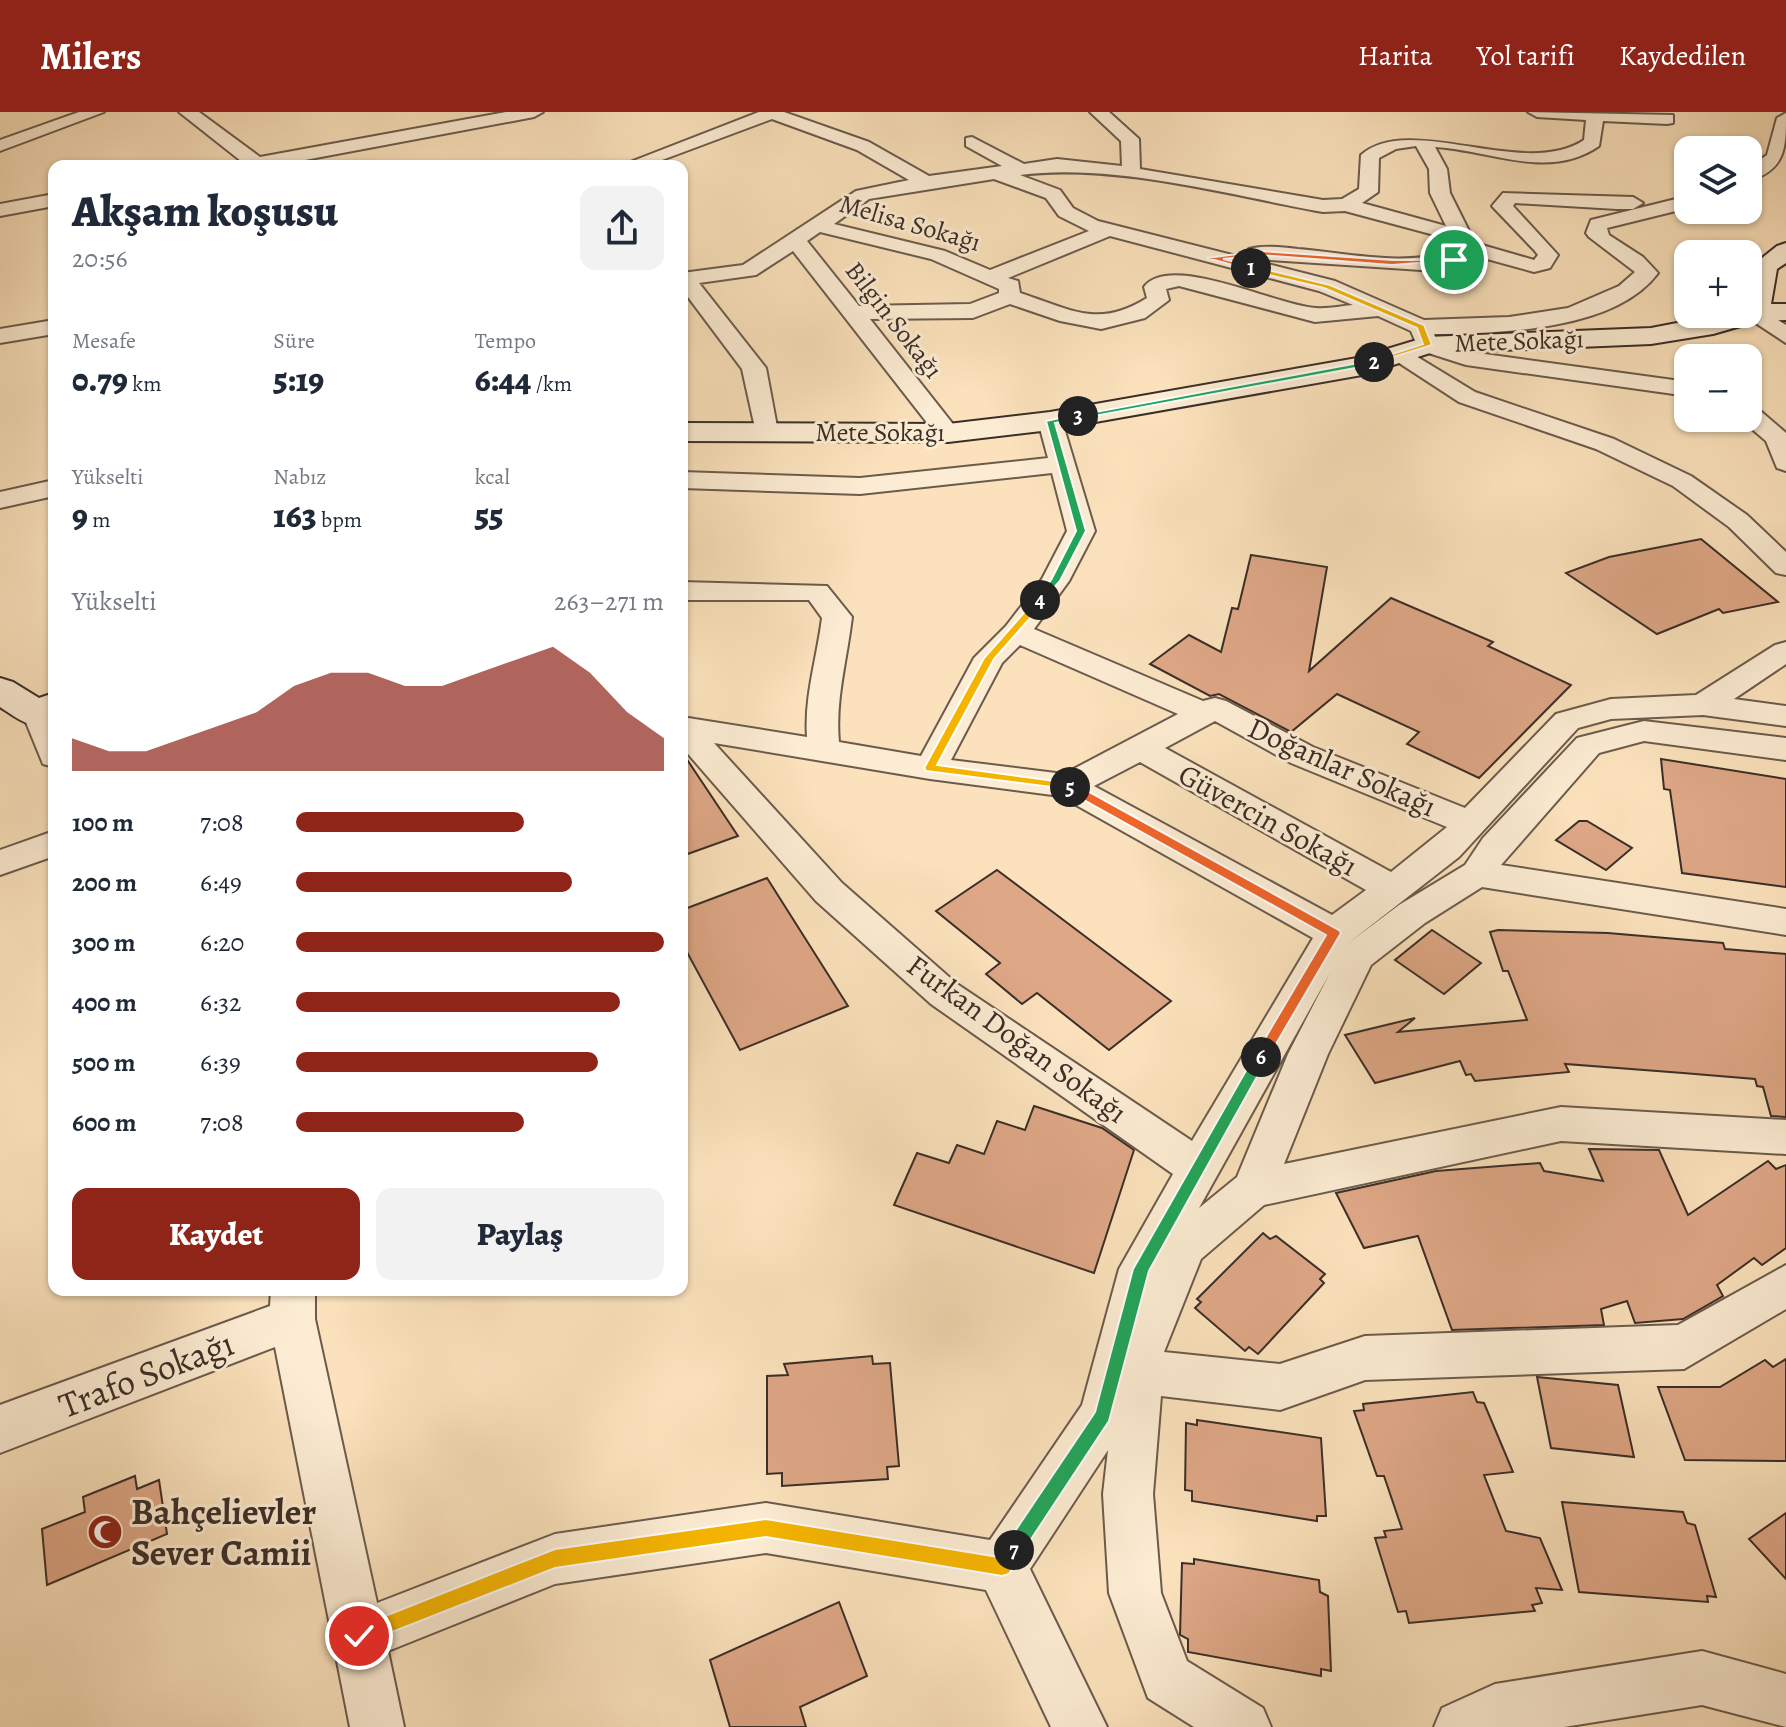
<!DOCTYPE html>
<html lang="tr">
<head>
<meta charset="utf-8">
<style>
	body { margin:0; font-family:Alegreya,serif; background:#f2f2f3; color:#1f2937; height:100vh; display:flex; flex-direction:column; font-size:30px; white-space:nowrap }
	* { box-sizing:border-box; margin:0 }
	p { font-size:26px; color:#747a83 }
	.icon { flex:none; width:44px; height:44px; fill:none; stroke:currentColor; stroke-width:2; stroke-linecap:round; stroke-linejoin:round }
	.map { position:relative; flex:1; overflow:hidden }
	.sheet { position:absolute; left:48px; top:48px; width:640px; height:1136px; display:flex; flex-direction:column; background:#fff; border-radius:16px; box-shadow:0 2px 6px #0004 }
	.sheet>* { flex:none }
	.fabs { position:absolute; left:1674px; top:24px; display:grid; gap:16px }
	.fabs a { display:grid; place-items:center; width:88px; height:88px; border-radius:16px; background:#fff; box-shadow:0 2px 6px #0004; font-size:40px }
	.pin { position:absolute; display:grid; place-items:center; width:68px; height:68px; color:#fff; margin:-34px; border:4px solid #fff; border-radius:50%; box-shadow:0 2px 8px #0007 }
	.km { position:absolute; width:40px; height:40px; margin:-20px; border-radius:50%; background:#222; color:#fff; font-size:22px; line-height:40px; text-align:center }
	.round { display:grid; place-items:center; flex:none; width:84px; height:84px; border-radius:16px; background:#f2f2f3 }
	.summary { display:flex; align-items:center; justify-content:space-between; height:136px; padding:0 24px }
	h1 { font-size:44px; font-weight:800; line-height:60px }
	.stats { display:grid; grid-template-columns:repeat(3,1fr); gap:12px; height:136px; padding:8px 24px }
	.stats div { display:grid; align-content:center }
	.stats b { font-size:34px; font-weight:800 }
	.stats small { font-size:22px; font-weight:400 }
	.stats p { font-size:22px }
	.chart { height:224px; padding:16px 24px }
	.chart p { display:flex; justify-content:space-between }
	.chart svg { width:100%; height:144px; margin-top:8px; fill:#8f2418; opacity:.7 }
	.button { display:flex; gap:16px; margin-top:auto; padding:16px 24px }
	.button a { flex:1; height:92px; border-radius:16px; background:#8f2418; color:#fff; font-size:32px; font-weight:800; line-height:92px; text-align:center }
	.button a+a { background:#f2f2f3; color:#1f2937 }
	ul { padding:0 24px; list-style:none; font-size:26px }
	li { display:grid; grid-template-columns:128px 96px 1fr; align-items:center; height:60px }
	li i { height:20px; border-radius:10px; background:#8f2418 }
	header { display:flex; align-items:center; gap:48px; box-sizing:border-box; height:112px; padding:0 40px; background:#8f2418; color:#fff }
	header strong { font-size:38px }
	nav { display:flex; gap:44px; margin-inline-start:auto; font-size:28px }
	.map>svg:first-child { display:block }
</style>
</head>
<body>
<header>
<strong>Milers</strong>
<nav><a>Harita</a><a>Yol tarifi</a><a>Kaydedilen</a></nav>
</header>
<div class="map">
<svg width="1786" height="1615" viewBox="0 0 1786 1615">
	<rect width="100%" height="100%" fill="#fbe2bc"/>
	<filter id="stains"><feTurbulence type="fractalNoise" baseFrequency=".0025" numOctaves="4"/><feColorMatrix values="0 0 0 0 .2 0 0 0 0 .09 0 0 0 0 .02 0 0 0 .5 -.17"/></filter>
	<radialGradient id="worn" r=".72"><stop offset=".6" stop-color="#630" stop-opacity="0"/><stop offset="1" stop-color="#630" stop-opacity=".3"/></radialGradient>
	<g fill="#dea786" stroke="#3b2e28" stroke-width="2">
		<path d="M1701 427 1778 490 1723 501 1719 497 1657 522 1566 461 1609 445Z"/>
		<path d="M1251 443 1327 455 1309 559 1391 486 1493 530 1488 534 1571 573 1479 666 1407 632 1419 620 1337 582 1291 620 1219 582 1210 584 1150 552 1189 523 1221 540 1232 496 1238 497Z"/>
		<path d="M682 640 738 724 682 744Z"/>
		<path d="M1661 647 1786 667V775L1682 761 1670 678 1664 677Z"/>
		<path d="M1579 709H1587L1632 736 1606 758 1556 728Z"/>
		<path d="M997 758 1078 819 1171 889 1109 938 1037 881 1022 892 986 862 1000 851 936 799Z"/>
		<path d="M767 766 848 894 740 938 682 831V798Z"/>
		<path d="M1432 818 1481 851 1444 882 1395 848Z"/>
		<path d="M1498 818 1608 821 1723 831 1725 837 1786 842V1005L1771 1004 1763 975 1757 974 1755 967 1683 961 1565 952 1569 960 1475 969 1471 962 1466 963 1460 949 1375 971 1345 923 1415 906 1398 920 1527 908 1508 859H1503L1490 820Z"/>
		<path d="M1034 994 1102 1016 1134 1038 1094 1161 894 1093 917 1041 949 1051 957 1033 984 1042 997 1009 1025 1018Z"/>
		<path d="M1589 1037 1659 1038 1688 1103 1768 1049 1776 1057 1786 1053V1136L1762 1153 1754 1146 1717 1173 1723 1184 1683 1207 1635 1211 1627 1189 1601 1197 1604 1213 1452 1218 1418 1124 1364 1136 1336 1081 1436 1059 1540 1051 1544 1059 1603 1069Z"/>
		<path d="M1263 1121 1270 1127 1276 1124 1325 1162 1320 1167 1324 1171 1258 1242 1249 1235 1245 1239 1195 1196 1201 1190 1197 1187Z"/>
		<path d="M872 1244 873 1252 890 1251 899 1354 887 1355 888 1367 782 1374V1361L767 1362V1264L788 1263 784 1252Z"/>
		<path d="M1786 1247V1349L1685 1348 1658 1275H1720L1765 1248 1773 1255Z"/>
		<path d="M1537 1265 1618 1273 1634 1345 1551 1336Z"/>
		<path d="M1473 1280 1477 1290 1484 1291 1513 1360 1484 1363 1506 1419 1540 1426 1562 1478 1536 1476 1542 1491 1532 1493 1535 1499 1409 1511 1406 1499 1398 1500 1375 1426 1386 1425 1384 1419 1402 1417 1384 1364H1377L1354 1299 1364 1298 1363 1292Z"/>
		<path d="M1197 1308 1321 1326 1326 1404H1317V1409L1192 1389V1379L1185 1378 1186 1311 1197 1313Z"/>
		<path d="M135 1364 137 1377 159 1368 167 1422 47 1473 42 1417 85 1400 83 1385Z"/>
		<path d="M1562 1390 1683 1400 1687 1411 1695 1413 1716 1485 1707 1484 1708 1490 1579 1480Z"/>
		<path d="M1786 1401V1467L1749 1427Z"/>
		<path d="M1194 1447 1319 1468 1320 1480 1328 1484 1331 1559 1321 1557V1564L1188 1540V1527L1180 1523 1182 1451 1194 1452Z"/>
		<path d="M839 1490 867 1564 800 1595 806 1615H730L710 1548Z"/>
	</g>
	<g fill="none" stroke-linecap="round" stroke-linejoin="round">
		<defs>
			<g id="street">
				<path d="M79 0H104L0 39V28Z"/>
				<path d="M179 0H199L260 45 506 0H543L534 5 273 54H234L241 49Z"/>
				<path d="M759 0H784L869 30 929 64 1002 54 966 34V26L972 25 1024 52 1057 47 1122 54 1121 29 1090 0H1109L1139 27 1140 57 1323 88 1342 87 1359 77 1361 43C1410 0 1524 68 1584 28L1586 8 1537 5 1528 0 1673 3V11L1667 12 1603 9 1599 34C1548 69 1490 38 1435 35L1447 57 1450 81 1475 131 1534 148 1538 143 1535 139 1492 94 1503 81 1633 85 1643 91 1633 97H1617L1515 91 1513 94 1558 143 1550 156 1534 160 1476 144 1421 158 1256 147 1249 145 1246 141 1249 137C1264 133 1282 135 1298 137 1350 141 1407 156 1457 137L1453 128 1345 99 1323 100C1228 83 1115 51 1020 63L1060 78 1073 96 1098 109 1335 169 1424 208 1509 205 1568 196 1619 174 1635 160 1589 125 1586 121 1591 108 1688 84V96L1607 116 1609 123 1643 145 1658 161C1615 219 1500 221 1434 222L1437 229 1470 240 1688 270V284L1466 253 1419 238 1411 219 1378 204 1315 210 1179 174 1166 177 1169 188 1145 206 1101 217 1060 209 1010 192 973 206 870 207 960 321 948 328 939 326 793 139 756 163 699 171 766 256 778 320 775 325H757L742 257 682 177V161L743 153 856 79 909 68 857 38 772 7 646 54H620ZM1416 34 1429 57 1430 81 1446 114 1362 91 1378 80 1379 46 1396 37ZM994 67 1046 86 1059 104 1089 119 990 158 945 139 834 112 869 87ZM820 120 931 147 999 177V181L970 192 859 194 807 129ZM1110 124 1319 179 1353 193C1341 194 1328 197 1316 196 1277 194 1170 140 1144 175L1147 186C1098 217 1070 197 1020 181L1018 169 1008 166Z"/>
				<path d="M1786 1C1786 36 1786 58 1748 69V56L1767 43 1777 6Z"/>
				<path d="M54 82V94L0 104V92Z"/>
				<path d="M1756 194 1786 213V231L1748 206V196Z"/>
				<path d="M54 208V222L0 231V217Z"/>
				<path d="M1401 235 1475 280 1614 327 1691 364 1747 403 1786 440V463L1776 461 1729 415 1673 374 1596 337 1459 290 1393 247 1390 242Z"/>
				<path d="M1748 294 1757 296 1786 321V359L1777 356 1766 329 1739 306H1748Z"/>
				<path d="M1050 302 1062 309 1095 419 1069 469 1034 517 1203 589 1215 586 1226 589 1313 635 1465 696 1556 602 1611 587 1696 583 1775 533 1786 530V552L1734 587 1786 594V614L1703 603 1611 607 1578 616 1459 745 1346 833 1399 793 1465 753 1483 726 1577 626 1644 609 1786 626V648L1644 629 1599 641 1501 753 1786 797V823L1482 775 1425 811 1371 853 1328 942 1284 1052 1561 995 1786 1008V1042L1561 1029 1264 1093 1201 1147 1164 1240 1280 1252 1365 1224 1678 1213 1786 1153V1197L1684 1257 1365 1268 1280 1298 1161 1284 1153 1382 1161 1481 1187 1549 1263 1596 1271 1615H1194L1148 1586 1109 1481 1103 1382 1108 1338 1030 1457 1107 1615H1051L986 1478 766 1441 555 1472 388 1539 404 1615H350L275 1235 0 1341V1293L270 1194 271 1178H315V1207L377 1491 555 1422 766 1391 990 1428 1082 1293 1119 1157 1173 1062 931 892 816 789 682 635V605L807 625C804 585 817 546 822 506L809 488H682V470L827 474 852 505C847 548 835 588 839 630L921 644 974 546 1006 514 1042 467 1067 419 1052 361 860 382 682 376V360L860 366 1048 346 1038 309ZM1020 533 1178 602 1064 662 951 648 1002 551ZM1215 609 1291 651 1447 715 1391 760 1165 636ZM714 631 930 667 1060 684 1313 826 1192 1029 957 872 842 771ZM1140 650 1366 778 1332 803 1094 674ZM1330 861 1288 942 1237 1065 1199 1096Z"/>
				<path d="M54 368V384L0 396V380Z"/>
				<path d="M39 593 50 596 54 602V655L43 652 23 603 28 596Z"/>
				<path d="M54 719V744L0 763V738Z"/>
				<path d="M1702 1539 1786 1562V1615L1702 1593 1564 1615H1434L1442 1596 1495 1572Z"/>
			</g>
			<g id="secondary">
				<path d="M1786 131V151L1777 157 1771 192H1786V208L1758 209 1713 222 1651 232 1430 241 1362 263 1050 318 948 330 682 329V311L948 312 1050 300 1357 246 1427 225 1651 216 1724 202H1748L1752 154 1777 134Z"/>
				<path d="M0 566 13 570 39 586 54 581V611C32 619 18 607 0 595Z"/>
			</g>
		</defs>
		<use href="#street" stroke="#6b5b4d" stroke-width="4"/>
		<use href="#secondary" stroke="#3b2e28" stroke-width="4"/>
		<use href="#street" fill="#fcecd3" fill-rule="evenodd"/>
		<use href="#secondary" fill="#fcecd3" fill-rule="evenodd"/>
	</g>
	<path fill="#f0652b" stroke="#fff" stroke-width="2" d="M1260 139 1392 148H1458L1392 153 1260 143 1223 147 1253 154 1251 158 1207 146Z"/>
	<path fill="#f5b400" stroke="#fff" stroke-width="2" d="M1251 154 1330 173 1424 213 1432 233 1371 252V249L1423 232 1417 216 1324 176 1248 158Z"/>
	<path fill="#22a559" stroke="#fff" stroke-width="2" d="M1374 248 1377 252 1078 307 1074 304Z"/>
	<path fill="#22a559" stroke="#fff" stroke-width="2" d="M1078 302 1081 306 1055 311 1086 419 1060 469 1040 491 1035 488 1051 468 1076 419 1046 309Z"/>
	<path fill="#f5b400" stroke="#fff" stroke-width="2" d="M1037 486 1046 488 994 547 937 653 1070 671 1076 675 1075 678 926 659 924 656 984 546Z"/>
	<path fill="#f0652b" stroke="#fff" stroke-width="2" d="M1066 672H1075L1339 818 1341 821 1266 949H1256L1254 945 1326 823 1066 678Z"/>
	<path fill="#22a559" stroke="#fff" stroke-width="2" d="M1261 940 1268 945 1149 1159 1109 1309 1020 1444H1007V1431L1095 1300 1133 1157 1256 941Z"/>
	<path fill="#f5b400" stroke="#fff" stroke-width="2" d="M766 1407 998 1445 1007 1431 1014 1429 1023 1438 1009 1462 1002 1464 766 1425 555 1456 359 1533 350 1524 352 1517 555 1437Z"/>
	<defs>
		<symbol id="mosque-disc" viewBox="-11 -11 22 22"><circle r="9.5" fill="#8f2418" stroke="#fcecd3"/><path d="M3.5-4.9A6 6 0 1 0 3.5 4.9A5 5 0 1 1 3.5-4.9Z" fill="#fff"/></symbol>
	</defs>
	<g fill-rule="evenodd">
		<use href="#mosque-disc" x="85" y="1400" width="40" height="40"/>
	</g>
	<g text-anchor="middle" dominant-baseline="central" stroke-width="6" stroke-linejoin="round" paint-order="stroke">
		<g font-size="26" fill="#3b2e28" stroke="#fcecd3">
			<text transform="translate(910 111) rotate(16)">Melisa Sokağı</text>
			<text transform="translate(894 208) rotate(52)">Bilgin Sokağı</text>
			<text transform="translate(1519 229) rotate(-2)">Mete Sokağı</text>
			<text x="880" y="320">Mete Sokağı</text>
		</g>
		<g font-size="30" fill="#3b2e28" stroke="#fcecd3">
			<text transform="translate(1342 655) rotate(24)">Doğanlar Sokağı</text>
			<text transform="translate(1268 708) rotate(29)">Güvercin Sokağı</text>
			<text transform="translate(1017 927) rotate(36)">Furkan Doğan Sokağı</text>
		</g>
		<g font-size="36" fill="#3b2e28" stroke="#fcecd3">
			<text transform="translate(146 1262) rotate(-21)">Trafo Sokağı</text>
		</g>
		<g font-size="36" font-weight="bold" fill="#3b2e28" stroke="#fcecd3" text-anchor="start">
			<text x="131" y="1399">Bahçelievler<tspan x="131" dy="41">Sever Camii</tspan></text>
		</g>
	</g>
	<rect width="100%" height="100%" filter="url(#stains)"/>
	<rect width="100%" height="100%" fill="url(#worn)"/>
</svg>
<div class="fabs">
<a><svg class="icon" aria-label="layers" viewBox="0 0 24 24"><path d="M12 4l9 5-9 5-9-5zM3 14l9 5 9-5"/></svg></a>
<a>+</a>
<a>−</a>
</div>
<div class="pin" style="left:1454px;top:148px;background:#1e9e55"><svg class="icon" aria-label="arrive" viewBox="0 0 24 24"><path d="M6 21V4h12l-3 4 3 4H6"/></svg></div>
<div class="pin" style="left:359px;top:1524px;background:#d93025"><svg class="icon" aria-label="check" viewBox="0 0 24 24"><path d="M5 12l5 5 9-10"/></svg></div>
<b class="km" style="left:1251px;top:156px">1</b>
<b class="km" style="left:1374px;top:250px">2</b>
<b class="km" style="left:1078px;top:304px">3</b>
<b class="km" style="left:1040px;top:488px">4</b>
<b class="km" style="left:1070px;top:675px">5</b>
<b class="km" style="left:1261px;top:945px">6</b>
<b class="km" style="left:1014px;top:1438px">7</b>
<section class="sheet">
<div class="summary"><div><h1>Akşam koşusu</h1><p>20:56</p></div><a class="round"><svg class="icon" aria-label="share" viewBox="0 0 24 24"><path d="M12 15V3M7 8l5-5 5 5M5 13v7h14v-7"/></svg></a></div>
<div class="stats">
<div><p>Mesafe</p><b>0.79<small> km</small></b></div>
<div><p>Süre</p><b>5:19</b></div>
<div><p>Tempo</p><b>6:44<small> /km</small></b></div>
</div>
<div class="stats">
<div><p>Yükselti</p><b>9<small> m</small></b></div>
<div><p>Nabız</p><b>163<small> bpm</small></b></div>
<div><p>kcal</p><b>55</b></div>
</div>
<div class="chart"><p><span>Yükselti</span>263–271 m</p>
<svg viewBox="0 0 160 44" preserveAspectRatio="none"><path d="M0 44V34L10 38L20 38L30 34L40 30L50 26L60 18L70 14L80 14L90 18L100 18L110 14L120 10L130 6L140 14L150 26L160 34V44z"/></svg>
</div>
<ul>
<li><b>100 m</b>7:08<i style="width:62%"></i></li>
<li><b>200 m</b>6:49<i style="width:75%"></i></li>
<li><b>300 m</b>6:20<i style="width:100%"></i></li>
<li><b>400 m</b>6:32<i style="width:88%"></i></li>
<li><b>500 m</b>6:39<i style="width:82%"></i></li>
<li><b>600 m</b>7:08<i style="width:62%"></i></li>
</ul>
<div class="button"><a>Kaydet</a><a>Paylaş</a></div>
</section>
</div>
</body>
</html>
